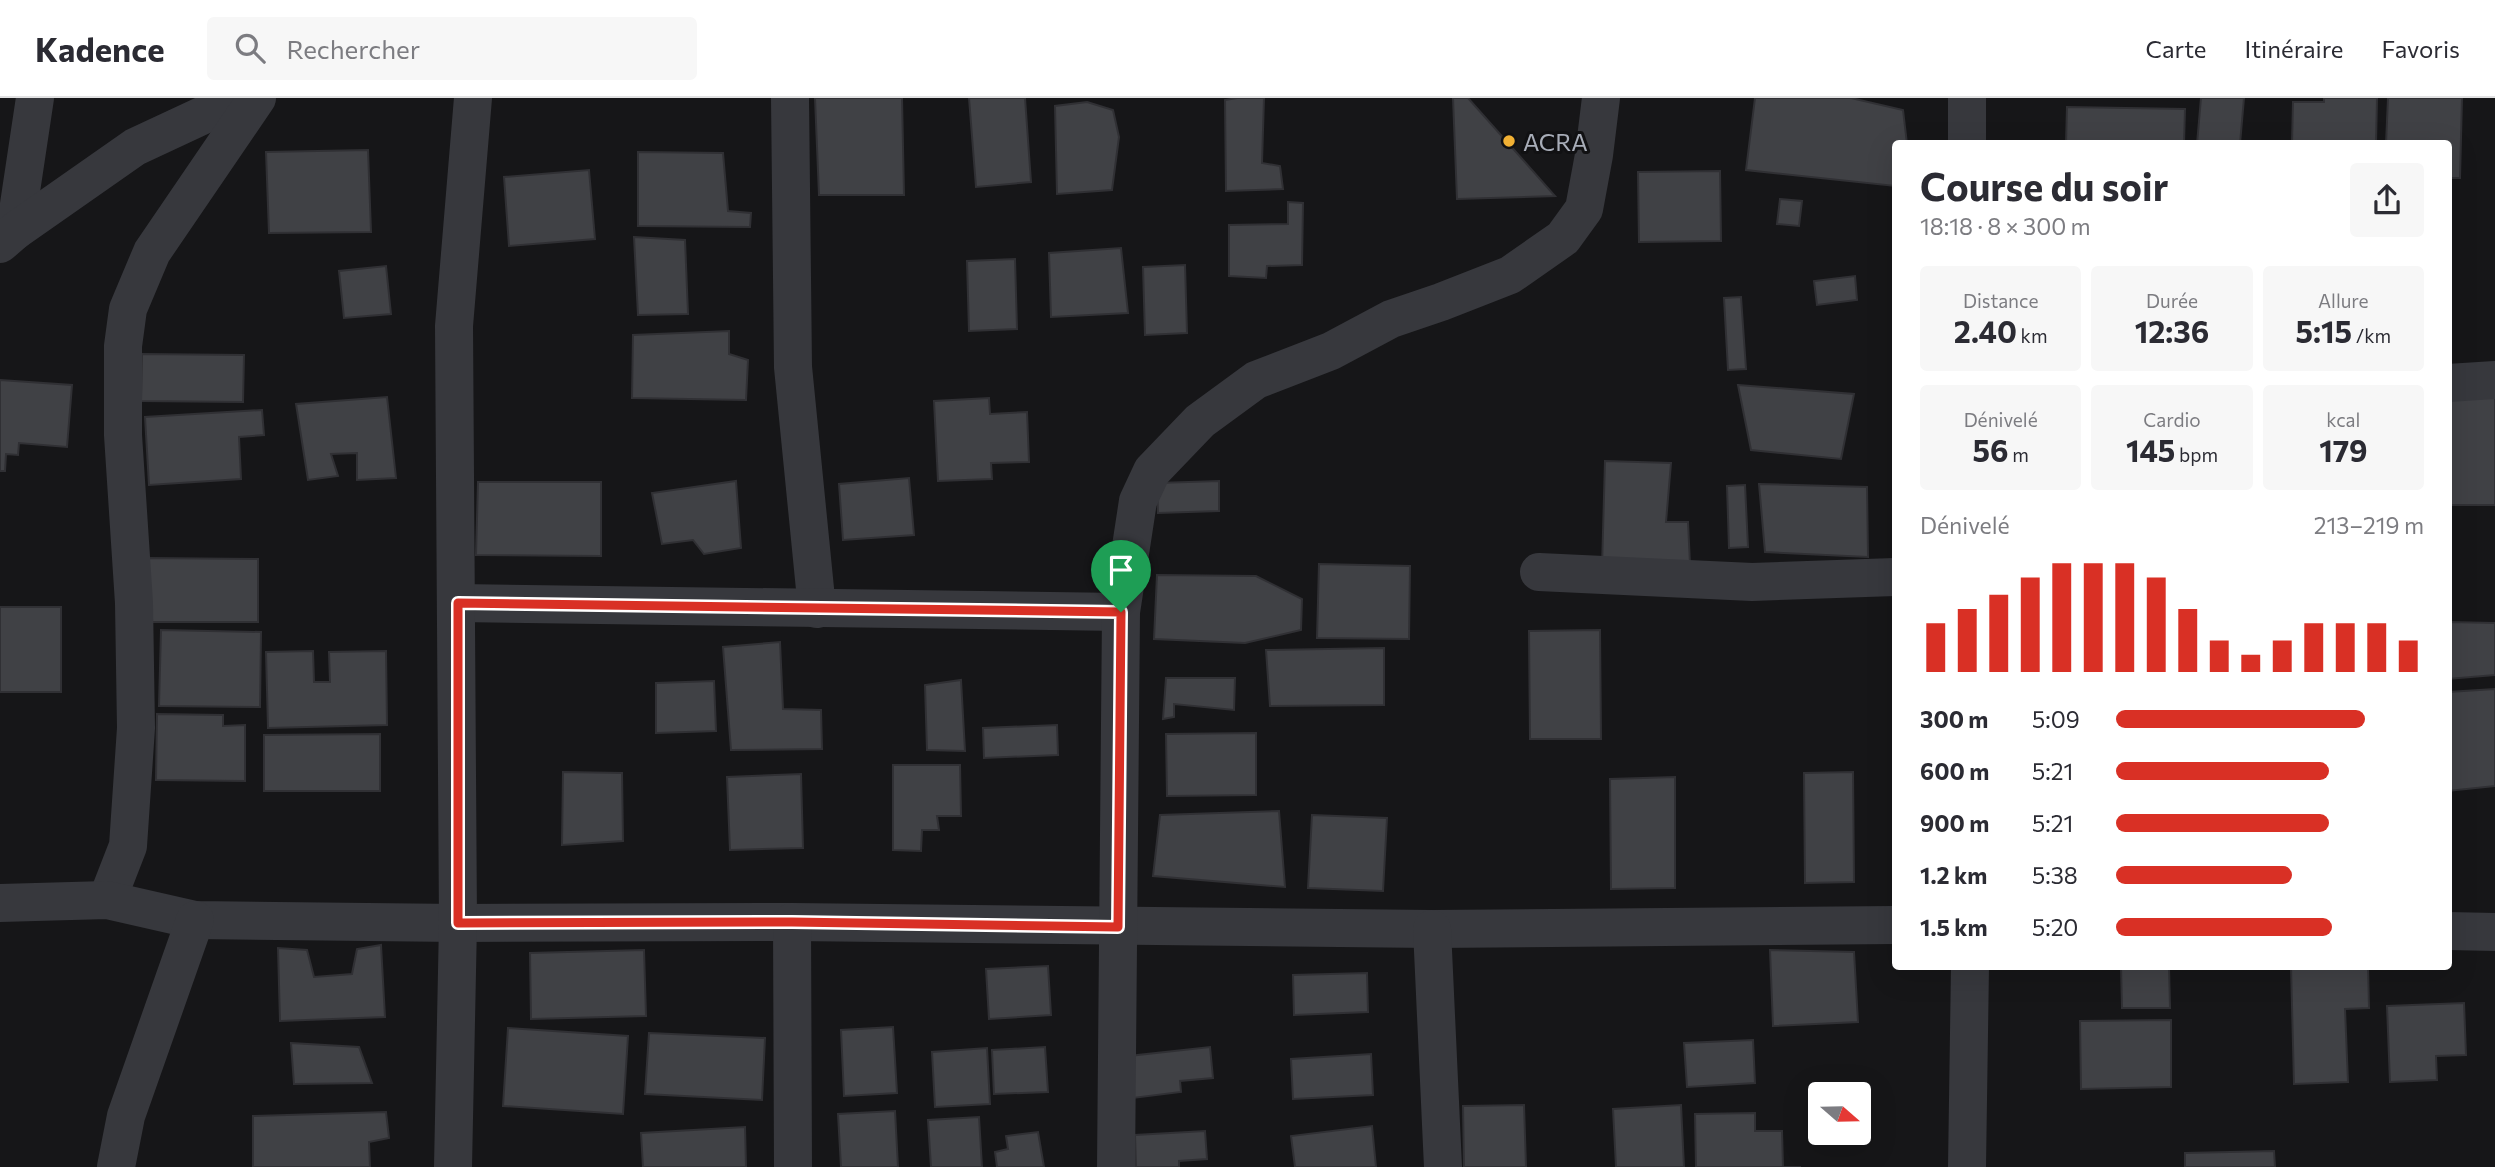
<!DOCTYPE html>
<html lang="fr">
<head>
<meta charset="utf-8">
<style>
	body { margin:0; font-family:Commissioner,sans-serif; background:#f7f7f7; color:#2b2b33; height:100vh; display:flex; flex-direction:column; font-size:26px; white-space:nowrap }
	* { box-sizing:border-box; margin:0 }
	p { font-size:23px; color:#7c7c81 }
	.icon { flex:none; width:38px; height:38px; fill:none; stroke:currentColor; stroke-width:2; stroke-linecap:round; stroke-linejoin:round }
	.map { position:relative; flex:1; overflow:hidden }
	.panel { position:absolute; left:1892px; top:42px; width:560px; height:830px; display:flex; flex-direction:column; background:#fff; border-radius:7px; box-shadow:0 7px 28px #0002 }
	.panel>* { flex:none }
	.needle { width:46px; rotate:110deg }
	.tools { position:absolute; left:1808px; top:984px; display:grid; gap:14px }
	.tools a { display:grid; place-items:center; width:63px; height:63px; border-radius:7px; background:#fff; box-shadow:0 7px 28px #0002; font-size:35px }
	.pin { position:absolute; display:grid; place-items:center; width:60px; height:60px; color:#fff; margin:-72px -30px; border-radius:50% 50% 50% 0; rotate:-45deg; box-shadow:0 0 7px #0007 }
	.pin .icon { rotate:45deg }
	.round { display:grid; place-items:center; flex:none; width:74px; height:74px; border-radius:7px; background:#f7f7f7 }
	.headline { display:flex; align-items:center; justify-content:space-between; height:119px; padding:0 28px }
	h1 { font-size:38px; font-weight:700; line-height:52px }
	.figures { display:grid; grid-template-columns:repeat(3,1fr); gap:10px; height:119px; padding:7px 28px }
	.figures div { display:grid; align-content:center; border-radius:7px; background:#f7f7f7; text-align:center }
	.figures b { font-size:30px; font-weight:700 }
	.figures small { font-size:19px; font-weight:400 }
	.figures p { font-size:19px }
	.chart { height:196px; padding:14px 28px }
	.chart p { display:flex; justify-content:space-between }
	.chart svg { width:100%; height:126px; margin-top:7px; stroke:#d93025; stroke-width:6 }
	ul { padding:0 28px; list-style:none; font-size:23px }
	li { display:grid; grid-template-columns:112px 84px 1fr; align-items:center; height:52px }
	li i { height:18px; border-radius:9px; background:#d93025 }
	header { display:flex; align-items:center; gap:42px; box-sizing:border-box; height:98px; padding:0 35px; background:#fff; border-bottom:2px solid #e1e1e2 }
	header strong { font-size:33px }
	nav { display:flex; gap:38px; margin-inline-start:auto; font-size:24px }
	.search { width:490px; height:63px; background:#f7f7f7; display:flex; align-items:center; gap:18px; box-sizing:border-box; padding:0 24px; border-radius:7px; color:#7c7c81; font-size:26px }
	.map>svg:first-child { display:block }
</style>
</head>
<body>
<header>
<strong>Kadence</strong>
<div class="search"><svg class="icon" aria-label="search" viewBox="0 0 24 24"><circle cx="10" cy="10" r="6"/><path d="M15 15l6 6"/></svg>Rechercher</div>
<nav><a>Carte</a><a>Itinéraire</a><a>Favoris</a></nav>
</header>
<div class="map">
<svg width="2495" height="1069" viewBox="0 0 2495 1069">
	<rect width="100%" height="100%" fill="#161618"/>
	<g fill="#404145" stroke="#303034" stroke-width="2">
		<path d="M815 0H902L904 97H819Z"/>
		<path d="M969 0H1025L1031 84 976 89Z"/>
		<path d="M1237 0H1264L1262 65 1280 68 1283 91 1226 93 1225 2Z"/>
		<path d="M1453 0H1468L1555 98 1457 101Z"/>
		<path d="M1755 0H1851L1903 12 1907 46H1895V88L1746 72Z"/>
		<path d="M2201 0H2244L2240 46H2197Z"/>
		<path d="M2324 0H2377L2376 46H2292L2293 4H2324Z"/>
		<path d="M2388 0H2462L2460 80H2448V46H2386Z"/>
		<path d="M1087 4 1113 12 1119 39 1112 92 1057 96 1055 8Z"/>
		<path d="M2067 9 2185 11 2184 46H2066Z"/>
		<path d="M368 52 371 134 269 135 266 54Z"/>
		<path d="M638 54 723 55 728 113 751 115 750 129 638 128Z"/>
		<path d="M589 72 595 141 509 148 504 79Z"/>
		<path d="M1720 73 1721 143 1639 144 1638 74Z"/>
		<path d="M1780 101 1802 103 1799 128 1777 126Z"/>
		<path d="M1288 104 1303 105 1302 167 1267 168 1266 180 1229 178V127L1288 126Z"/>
		<path d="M634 139 685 142 688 216 638 217Z"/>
		<path d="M1121 150 1128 215 1051 219 1049 155Z"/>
		<path d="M1015 161 1017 231 969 233 967 163Z"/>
		<path d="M1185 167 1187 235 1145 237 1143 169Z"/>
		<path d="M386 168 391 216 344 220 339 173Z"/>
		<path d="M1855 178 1857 202 1817 207 1814 183Z"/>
		<path d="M1741 199 1746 271 1728 272 1724 200Z"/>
		<path d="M729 233V256L748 262 746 302 632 300 633 237Z"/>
		<path d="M142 256 244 257 243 304 141 303Z"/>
		<path d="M0 282 72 287 67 349 19 345 18 357 6 356 5 373H0Z"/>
		<path d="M1738 287 1854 296 1841 361 1751 352Z"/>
		<path d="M2495 291V407H2448V295Z"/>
		<path d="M387 299 396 380 357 382V355L331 356 338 378 308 382 296 306Z"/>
		<path d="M989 300 990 316 1027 314 1029 364 991 365 992 381 938 383 934 303Z"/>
		<path d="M262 312 264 337 239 339 241 381 149 387 145 319Z"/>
		<path d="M1605 363 1671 365 1666 424H1688L1690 466 1602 469Z"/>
		<path d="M909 380 914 437 843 442 839 386Z"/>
		<path d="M736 383 741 450 704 456 693 442 662 446 652 395Z"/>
		<path d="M1219 383V413L1158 415 1157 385Z"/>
		<path d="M478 384H601V458L476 457Z"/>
		<path d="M1759 386 1867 389 1868 459 1765 454Z"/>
		<path d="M1745 387 1748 449 1729 450 1727 388Z"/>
		<path d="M146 460 258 461V524H146Z"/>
		<path d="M1319 466 1410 468 1409 541 1317 540Z"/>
		<path d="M1157 477 1256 478 1302 501 1301 532 1245 545 1154 541Z"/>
		<rect x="0" y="509" width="61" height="85"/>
		<path d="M2448 524 2495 525V577L2448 581Z"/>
		<path d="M161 532 261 534 260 609 159 608Z"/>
		<path d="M1600 532 1601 641H1530L1529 533Z"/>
		<path d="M780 544 783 611 821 612 822 651 731 652 723 549Z"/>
		<path d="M1384 550V607L1270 608 1266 552Z"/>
		<path d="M313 553 314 584H330L329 554 386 553 387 627 268 630 266 554Z"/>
		<path d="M1166 580H1235L1234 612 1174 606V619L1163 621Z"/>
		<path d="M961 582 965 653 927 652 925 587Z"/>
		<path d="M714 583 716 633 656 635V585Z"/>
		<path d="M2495 591V688L2448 693V594Z"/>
		<path d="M157 616 223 617V628L245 627V683L156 682Z"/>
		<path d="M1057 627 1058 657 984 660 983 630Z"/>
		<path d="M1256 635V697L1167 698 1166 636Z"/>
		<path d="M380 636V693H264V637Z"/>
		<path d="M893 667H960L961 718H937L939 732H922L921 753 893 752Z"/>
		<path d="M563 674 622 675 623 743 562 747Z"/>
		<path d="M1853 674 1854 784 1805 785 1804 675Z"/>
		<path d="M801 676 803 750 730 752 727 679Z"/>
		<path d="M1675 679V790L1611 791 1610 681Z"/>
		<path d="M1279 713 1285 789 1153 778 1160 717Z"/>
		<path d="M1312 717 1387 720 1383 793 1308 790Z"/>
		<path d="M381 847 385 919 280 923 278 850 307 852 314 879 352 876 357 851Z"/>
		<path d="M644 852 646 918 531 921 530 855Z"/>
		<path d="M1770 852 1854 854 1858 924 1773 928Z"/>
		<path d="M1048 868 1051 917 989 921 986 871Z"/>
		<path d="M2121 868H2169L2170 910H2122Z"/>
		<path d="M2291 868H2368L2369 910 2345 911 2348 984 2294 986Z"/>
		<path d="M1367 875 1368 914 1294 917 1293 877Z"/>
		<path d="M2464 905 2466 957 2436 958 2437 982 2390 984 2387 908Z"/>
		<path d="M2171 922V989L2081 991 2080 923Z"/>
		<path d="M893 929 897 995 844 998 841 932Z"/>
		<path d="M508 930 628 938 623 1016 503 1008Z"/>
		<path d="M649 935 765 940 762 1002 645 996Z"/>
		<path d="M1753 942 1755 985 1687 989 1684 945Z"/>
		<path d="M291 945 359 949 372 985 294 986Z"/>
		<path d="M1045 949 1048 994 994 996 992 952Z"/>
		<path d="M1210 949 1213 980 1180 983 1181 994 1133 1000 1129 958Z"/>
		<path d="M987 950 990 1006 935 1009 932 954Z"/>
		<path d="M1371 956 1373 997 1293 1001 1291 961Z"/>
		<path d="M1524 1007 1526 1069H1464L1463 1008Z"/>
		<path d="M1681 1007 1684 1069H1616L1613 1011Z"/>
		<path d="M895 1013 898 1069H841L838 1016Z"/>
		<path d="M386 1014 389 1040 369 1044 370 1069H253V1018Z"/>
		<path d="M1755 1015V1033H1782L1783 1069H1801H1696L1695 1016Z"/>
		<path d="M979 1019 982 1069H931L928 1022Z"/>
		<path d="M1372 1028 1376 1069H1295L1291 1038Z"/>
		<path d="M745 1029 746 1069H643L641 1035Z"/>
		<path d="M1205 1033 1207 1061 1179 1063V1069H1136L1135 1037Z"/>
		<path d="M1038 1034 1044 1069H997L995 1054 1008 1051 1006 1038Z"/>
		<path d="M2274 1053 2275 1069H2185V1055Z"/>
	</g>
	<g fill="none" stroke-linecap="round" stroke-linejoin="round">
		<g stroke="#37383d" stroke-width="38">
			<path d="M790 0 793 269 817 511"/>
			<path d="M1967 0V46"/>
			<path d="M15 133 35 0"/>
			<path d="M0 146 15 133 135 49 240 0"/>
			<path d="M2448 285 2495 282"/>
			<path d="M1539 474 1752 484 1895 479"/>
			<path d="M458 505 1121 514"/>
			<path d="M107 802 128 748 136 630 134 505 123 337V248L128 211 152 154 257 0"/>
			<path d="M0 805 107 802 195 822 458 825 792 824 1432 831 1895 827"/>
			<path d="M792 824 793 1069"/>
			<path d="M1432 831 1443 1069"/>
			<path d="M2448 833 2495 834"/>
			<path d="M116 1069 126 1018 195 822"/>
			<path d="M453 1069 458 825 454 228 473 0"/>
			<path d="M1116 1069 1121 514 1138 403 1152 373 1200 323 1256 282 1331 253 1391 221 1441 204 1510 177 1563 140 1584 111 1594 57 1601 0"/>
			<path d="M1967 1069 1970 868"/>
		</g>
	</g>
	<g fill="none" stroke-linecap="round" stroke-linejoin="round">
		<defs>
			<path id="route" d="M458 505 1121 514 1118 829 792 824 458 825Z"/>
		</defs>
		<use href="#route" stroke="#fff" stroke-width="14"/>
		<use href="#route" stroke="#d93025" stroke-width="9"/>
	</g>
	<circle fill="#f2b134" stroke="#111113" stroke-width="2.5" cx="1509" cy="43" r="7"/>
	<g text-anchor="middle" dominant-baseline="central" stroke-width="6" stroke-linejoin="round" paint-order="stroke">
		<g font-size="24" fill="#a8adb8" stroke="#111113" text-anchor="start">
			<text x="1523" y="43">ACRA</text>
		</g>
	</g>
</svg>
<div class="tools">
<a><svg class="needle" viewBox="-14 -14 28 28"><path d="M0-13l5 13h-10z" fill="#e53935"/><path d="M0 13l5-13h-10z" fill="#7c7c81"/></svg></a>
</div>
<div class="pin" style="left:1121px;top:514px;background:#1e9e55"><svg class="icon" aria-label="arrive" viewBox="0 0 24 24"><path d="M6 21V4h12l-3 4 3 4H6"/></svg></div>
<section class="panel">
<div class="headline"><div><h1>Course du soir</h1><p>18:18 · 8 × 300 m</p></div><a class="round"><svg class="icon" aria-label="share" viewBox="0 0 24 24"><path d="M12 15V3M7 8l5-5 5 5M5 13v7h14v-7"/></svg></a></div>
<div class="figures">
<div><p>Distance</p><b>2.40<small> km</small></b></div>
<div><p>Durée</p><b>12:36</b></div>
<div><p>Allure</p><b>5:15<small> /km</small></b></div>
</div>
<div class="figures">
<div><p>Dénivelé</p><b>56<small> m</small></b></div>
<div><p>Cardio</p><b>145<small> bpm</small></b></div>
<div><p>kcal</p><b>179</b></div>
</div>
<div class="chart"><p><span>Dénivelé</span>213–219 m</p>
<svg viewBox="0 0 160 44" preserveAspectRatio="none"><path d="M5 44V27M15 44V22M25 44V17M35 44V11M45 44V6M55 44V6M65 44V6M75 44V11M85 44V22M95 44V33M105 44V38M115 44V33M125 44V27M135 44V27M145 44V27M155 44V33"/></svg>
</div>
<ul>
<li><b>300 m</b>5:09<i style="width:81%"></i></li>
<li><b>600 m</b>5:21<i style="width:69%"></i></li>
<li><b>900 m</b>5:21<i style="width:69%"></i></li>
<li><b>1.2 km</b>5:38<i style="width:57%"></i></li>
<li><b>1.5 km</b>5:20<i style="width:70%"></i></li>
</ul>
</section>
</div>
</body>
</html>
